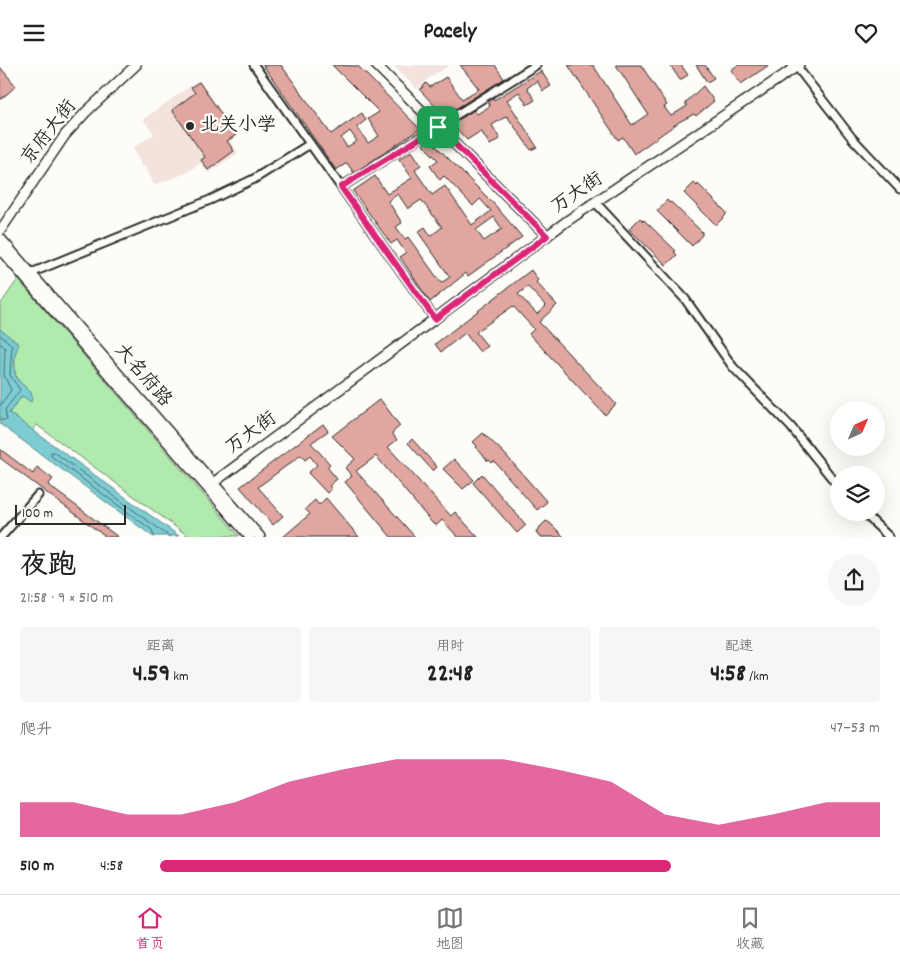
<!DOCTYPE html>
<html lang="zh">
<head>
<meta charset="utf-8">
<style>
	body { margin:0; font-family:Dekko,"LXGW WenKai TC",sans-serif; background:#f6f6f6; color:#222; height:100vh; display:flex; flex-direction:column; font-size:19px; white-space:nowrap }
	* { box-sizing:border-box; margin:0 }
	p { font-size:16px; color:#767676 }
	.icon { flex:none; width:28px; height:28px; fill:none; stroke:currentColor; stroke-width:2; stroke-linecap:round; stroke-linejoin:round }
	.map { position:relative; height:472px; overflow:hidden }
	.sheet { display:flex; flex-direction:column; background:#fff; flex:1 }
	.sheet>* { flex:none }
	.needle { width:32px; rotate:44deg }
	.tools { position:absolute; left:830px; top:336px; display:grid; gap:10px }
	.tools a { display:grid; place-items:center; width:55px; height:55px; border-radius:50%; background:#fff; box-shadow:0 5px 20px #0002; font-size:25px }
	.scale { position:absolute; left:15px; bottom:12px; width:111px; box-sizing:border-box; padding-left:5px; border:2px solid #2b2b2b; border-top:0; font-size:14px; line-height:18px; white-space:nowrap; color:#2b2b2b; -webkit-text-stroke:4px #fdfcf7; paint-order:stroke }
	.pin { position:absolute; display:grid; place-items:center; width:42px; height:42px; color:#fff; margin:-21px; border-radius:10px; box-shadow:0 2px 8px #0006 }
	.round { display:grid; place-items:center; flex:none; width:52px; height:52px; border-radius:26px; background:#f6f6f6 }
	.headline { display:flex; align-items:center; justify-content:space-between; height:85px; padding:0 20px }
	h1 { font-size:28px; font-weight:700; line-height:38px }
	.stats { display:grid; grid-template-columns:repeat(3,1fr); gap:8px; height:85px; padding:5px 20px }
	.stats div { display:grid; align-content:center; border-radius:5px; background:#f6f6f6; text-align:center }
	.stats b { font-size:25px; font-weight:700 }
	.stats small { font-size:14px; font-weight:400 }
	.stats p { font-size:14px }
	.chart { height:140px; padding:10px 20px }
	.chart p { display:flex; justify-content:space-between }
	.chart svg { width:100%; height:90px; margin-top:5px; fill:#db2777; opacity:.7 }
	ul { padding:0 20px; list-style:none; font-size:16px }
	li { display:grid; grid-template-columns:80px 60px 1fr; align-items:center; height:38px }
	li i { height:12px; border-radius:6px; background:#db2777 }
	header { display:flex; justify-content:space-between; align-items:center; height:65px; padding:0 20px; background:#fff; font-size:22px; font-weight:700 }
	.tab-bar { display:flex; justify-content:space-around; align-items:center; height:70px; border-top:1px solid #e0e0e0; background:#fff; font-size:14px; color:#767676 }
	.tab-bar a { display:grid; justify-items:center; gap:2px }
	.tab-bar .current { color:#db2777 }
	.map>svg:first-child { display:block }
</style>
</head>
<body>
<header><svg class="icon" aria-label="menu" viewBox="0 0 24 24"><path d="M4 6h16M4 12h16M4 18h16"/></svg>Pacely<svg class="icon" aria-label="heart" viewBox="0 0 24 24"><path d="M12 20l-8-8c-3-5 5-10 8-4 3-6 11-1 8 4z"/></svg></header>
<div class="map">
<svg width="900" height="472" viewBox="0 0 900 472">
	<rect width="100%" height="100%" fill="#fdfcf7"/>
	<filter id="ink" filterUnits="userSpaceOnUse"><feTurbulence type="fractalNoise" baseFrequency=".02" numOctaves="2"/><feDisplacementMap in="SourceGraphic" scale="10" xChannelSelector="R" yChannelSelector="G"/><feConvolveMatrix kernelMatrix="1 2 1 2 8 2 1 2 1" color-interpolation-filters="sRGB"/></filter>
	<g filter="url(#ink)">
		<g fill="#f4e2dd">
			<path d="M393 0H450L428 14 417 24Z"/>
			<path d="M199 15 238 71 230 76 238 88 208 108 201 98 186 108 154 120 145 101 142 102 133 83 154 69 143 54Z"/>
		</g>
		<path fill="#b1eaad" stroke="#6e8a6c" d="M18 214 239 471H188L37 360 32 365 9 348 22 331 32 329 19 316 15 309V287L0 264V240Z"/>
		<path fill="#7bccd2" stroke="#5b8c8f" d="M0 264 19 279C14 289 11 305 18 315 23 322 36 326 31 337L22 331 9 348 179 471H152L0 359Z"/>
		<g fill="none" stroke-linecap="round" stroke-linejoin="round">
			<g stroke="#4b6b6e" stroke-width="1">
				<path d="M0 270 12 280 10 310 20 325 5 345 7 355H0"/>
				<path d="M0 278 5 283 4 310 11 325 0 341"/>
				<path d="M154 472 152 465 51 391V387H54L170 472"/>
			</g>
		</g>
		<g fill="#e0a69f" stroke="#2b2b2b" fill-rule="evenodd">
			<path d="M263 0H281L331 69 362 48 366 55 357 62 368 78 379 71 368 54 379 47 332 0 358 1 420 64 354 108 347 98 336 105ZM350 66 357 76 347 82 341 73Z"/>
			<path d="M460 0H495L504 14 444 51 420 25 426 18 430 22 446 12 462 34 479 24Z"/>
			<path d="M568 0H593L632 60 648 49 616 0H641L667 40 664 42 671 51 687 41 685 38 703 21 714 36 696 51 694 49 679 57 634 89 623 72 618 75Z"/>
			<path d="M670 0H681L688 10 680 15Z"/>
			<path d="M696 0H705L714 13 707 17Z"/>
			<path d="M738 0H769L741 19 731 5Z"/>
			<path d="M0 2 16 21 0 35Z"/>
			<path d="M541 6 551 21 543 26 537 16 527 23 535 35 527 40 519 27 507 35 537 82 531 85 507 51 492 60 500 74 490 80 481 66 467 75 452 59 474 45 477 49 490 41 488 37 493 33 494 35Z"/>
			<path d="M199 17 236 70 227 76 234 86 208 105 201 95 205 92 172 45 195 28 191 22Z"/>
			<path d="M429 74 495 140 522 172 468 211 466 208 430 237 400 192 406 188 397 175 391 179 353 126 375 111 387 129 401 120 412 113 399 94 412 86 421 100 415 104 416 107 432 130 445 121 472 160 491 146 480 134 473 141 444 111 440 115 430 101 438 95 423 80ZM398 129 408 144 421 135 442 162 431 171 425 162 418 167 450 212 441 218 408 172 405 174 396 162 402 158 388 136ZM494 152 502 164 484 176 476 165Z"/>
			<path d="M694 118 697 121 698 119 726 147V150L716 160 684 128Z"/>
			<path d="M667 135 670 138 671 137 702 167V170L692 181 657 146Z"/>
			<path d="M640 153 643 156 644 155 676 186 674 187 677 190 666 200 629 164Z"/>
			<path d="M531 205 538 215 536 217 557 240 539 257 616 339 605 350 529 269 534 264 513 241 476 267 487 281 480 287 465 268 441 287 435 279ZM528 222 546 241 537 249 518 229Z"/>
			<path d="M380 334 400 361 392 368 397 375 388 382 451 451 455 447 478 472H458L442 455 437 460 433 459 376 391 356 406 415 472H391L345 417 352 411 345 403 355 394 332 371Z"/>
			<path d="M323 359 328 366 311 378 330 399 327 402 337 414 329 421 332 424 327 428 308 408 317 400 310 391 305 395 301 390 258 422 283 451 273 460 240 422Z"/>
			<path d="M483 368 504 388 547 437 537 445 494 396 492 398 489 395 488 396 476 382 477 381 473 377Z"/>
			<path d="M412 374 437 402 433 406 408 378Z"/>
			<path d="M0 384 33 409 37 402 53 414 48 420 118 472H106L0 393Z"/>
			<path d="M454 394 474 415 463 424 443 404Z"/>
			<path d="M482 409 526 460 517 468 473 418Z"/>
			<path d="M326 433 359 472H283L310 449 305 444 315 435 319 440Z"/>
			<path d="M546 456 550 458 564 472H539L536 466Z"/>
		</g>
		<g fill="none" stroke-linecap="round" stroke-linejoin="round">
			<defs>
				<g id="minor">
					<path d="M254 0 435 254"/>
					<path d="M797 2 852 73 900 124"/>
					<path d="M341 122 536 0"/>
					<path d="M595 137 685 234 733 302 791 362 839 422"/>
					<path d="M31 208 210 135 254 114 310 79"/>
					<path d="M864 448 889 472"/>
					<path d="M1 472 38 430"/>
				</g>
				<g id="tertiary">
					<path d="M376 0 547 171"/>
					<path d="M0 166 65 70 86 47 136 0"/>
					<path d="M0 173 260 472"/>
					<path d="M0 184 250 472"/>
					<path d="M213 418 567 156 799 0"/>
				</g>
			</defs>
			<use href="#minor" stroke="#2b2b2b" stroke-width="11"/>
			<use href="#tertiary" stroke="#2b2b2b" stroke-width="12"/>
			<use href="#minor" stroke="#fdfcf7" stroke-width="7"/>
			<use href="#tertiary" stroke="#fdfcf7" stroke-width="9"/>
		</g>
	</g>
	<g fill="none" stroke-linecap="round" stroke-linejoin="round" filter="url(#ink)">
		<defs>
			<path id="route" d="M438 62 547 171 435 254 341 122Z"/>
		</defs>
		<use href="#route" stroke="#fff" stroke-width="10"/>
		<use href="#route" stroke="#db2777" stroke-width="6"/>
	</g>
	<circle fill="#2b2b2b" stroke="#fdfcf7" stroke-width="2" cx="190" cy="61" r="5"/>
	<g text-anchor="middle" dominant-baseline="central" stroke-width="4.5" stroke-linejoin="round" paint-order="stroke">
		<g font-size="19" fill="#2b2b2b" stroke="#fdfcf7" text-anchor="start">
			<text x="200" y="61">北关小学</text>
		</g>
		<g font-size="19" fill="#2b2b2b" stroke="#fdfcf7">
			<text transform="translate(50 68) rotate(-52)">京府大街</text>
			<text transform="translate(578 129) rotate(-34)">万大街</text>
			<text transform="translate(142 311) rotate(49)">大名府路</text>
			<text transform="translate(252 369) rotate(-36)">万大街</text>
		</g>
	</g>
</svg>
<div class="tools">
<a><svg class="needle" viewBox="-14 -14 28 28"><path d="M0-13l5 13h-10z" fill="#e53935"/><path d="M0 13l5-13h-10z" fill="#767676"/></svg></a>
<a><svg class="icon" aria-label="layers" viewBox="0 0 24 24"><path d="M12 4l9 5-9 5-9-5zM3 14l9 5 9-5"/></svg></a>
</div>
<div class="scale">100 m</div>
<div class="pin" style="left:438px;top:62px;background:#1e9e55"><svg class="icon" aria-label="arrive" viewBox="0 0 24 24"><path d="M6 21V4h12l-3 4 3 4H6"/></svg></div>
</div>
<section class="sheet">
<div class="headline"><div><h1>夜跑</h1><p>21:58 · 9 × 510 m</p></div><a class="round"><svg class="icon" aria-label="share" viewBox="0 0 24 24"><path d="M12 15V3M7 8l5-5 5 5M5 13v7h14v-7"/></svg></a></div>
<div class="stats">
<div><p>距离</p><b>4.59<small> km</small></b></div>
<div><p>用时</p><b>22:48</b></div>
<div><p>配速</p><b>4:58<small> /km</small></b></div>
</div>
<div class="chart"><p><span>爬升</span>47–53 m</p>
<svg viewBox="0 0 160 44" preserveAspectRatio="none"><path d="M0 44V27L10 27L20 33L30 33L40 27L50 17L60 11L70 6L80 6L90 6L100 11L110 17L120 33L130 38L140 33L150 27L160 27V44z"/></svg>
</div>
<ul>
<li><b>510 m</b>4:58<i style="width:71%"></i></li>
</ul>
</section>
<nav class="tab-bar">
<a class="current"><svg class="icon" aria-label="home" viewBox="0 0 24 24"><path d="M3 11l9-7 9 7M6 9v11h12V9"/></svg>首页</a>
<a><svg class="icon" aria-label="map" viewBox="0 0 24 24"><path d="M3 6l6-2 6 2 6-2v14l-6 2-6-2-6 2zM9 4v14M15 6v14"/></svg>地图</a>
<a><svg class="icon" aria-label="saved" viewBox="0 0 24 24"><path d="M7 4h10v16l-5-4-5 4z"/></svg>收藏</a>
</nav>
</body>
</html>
